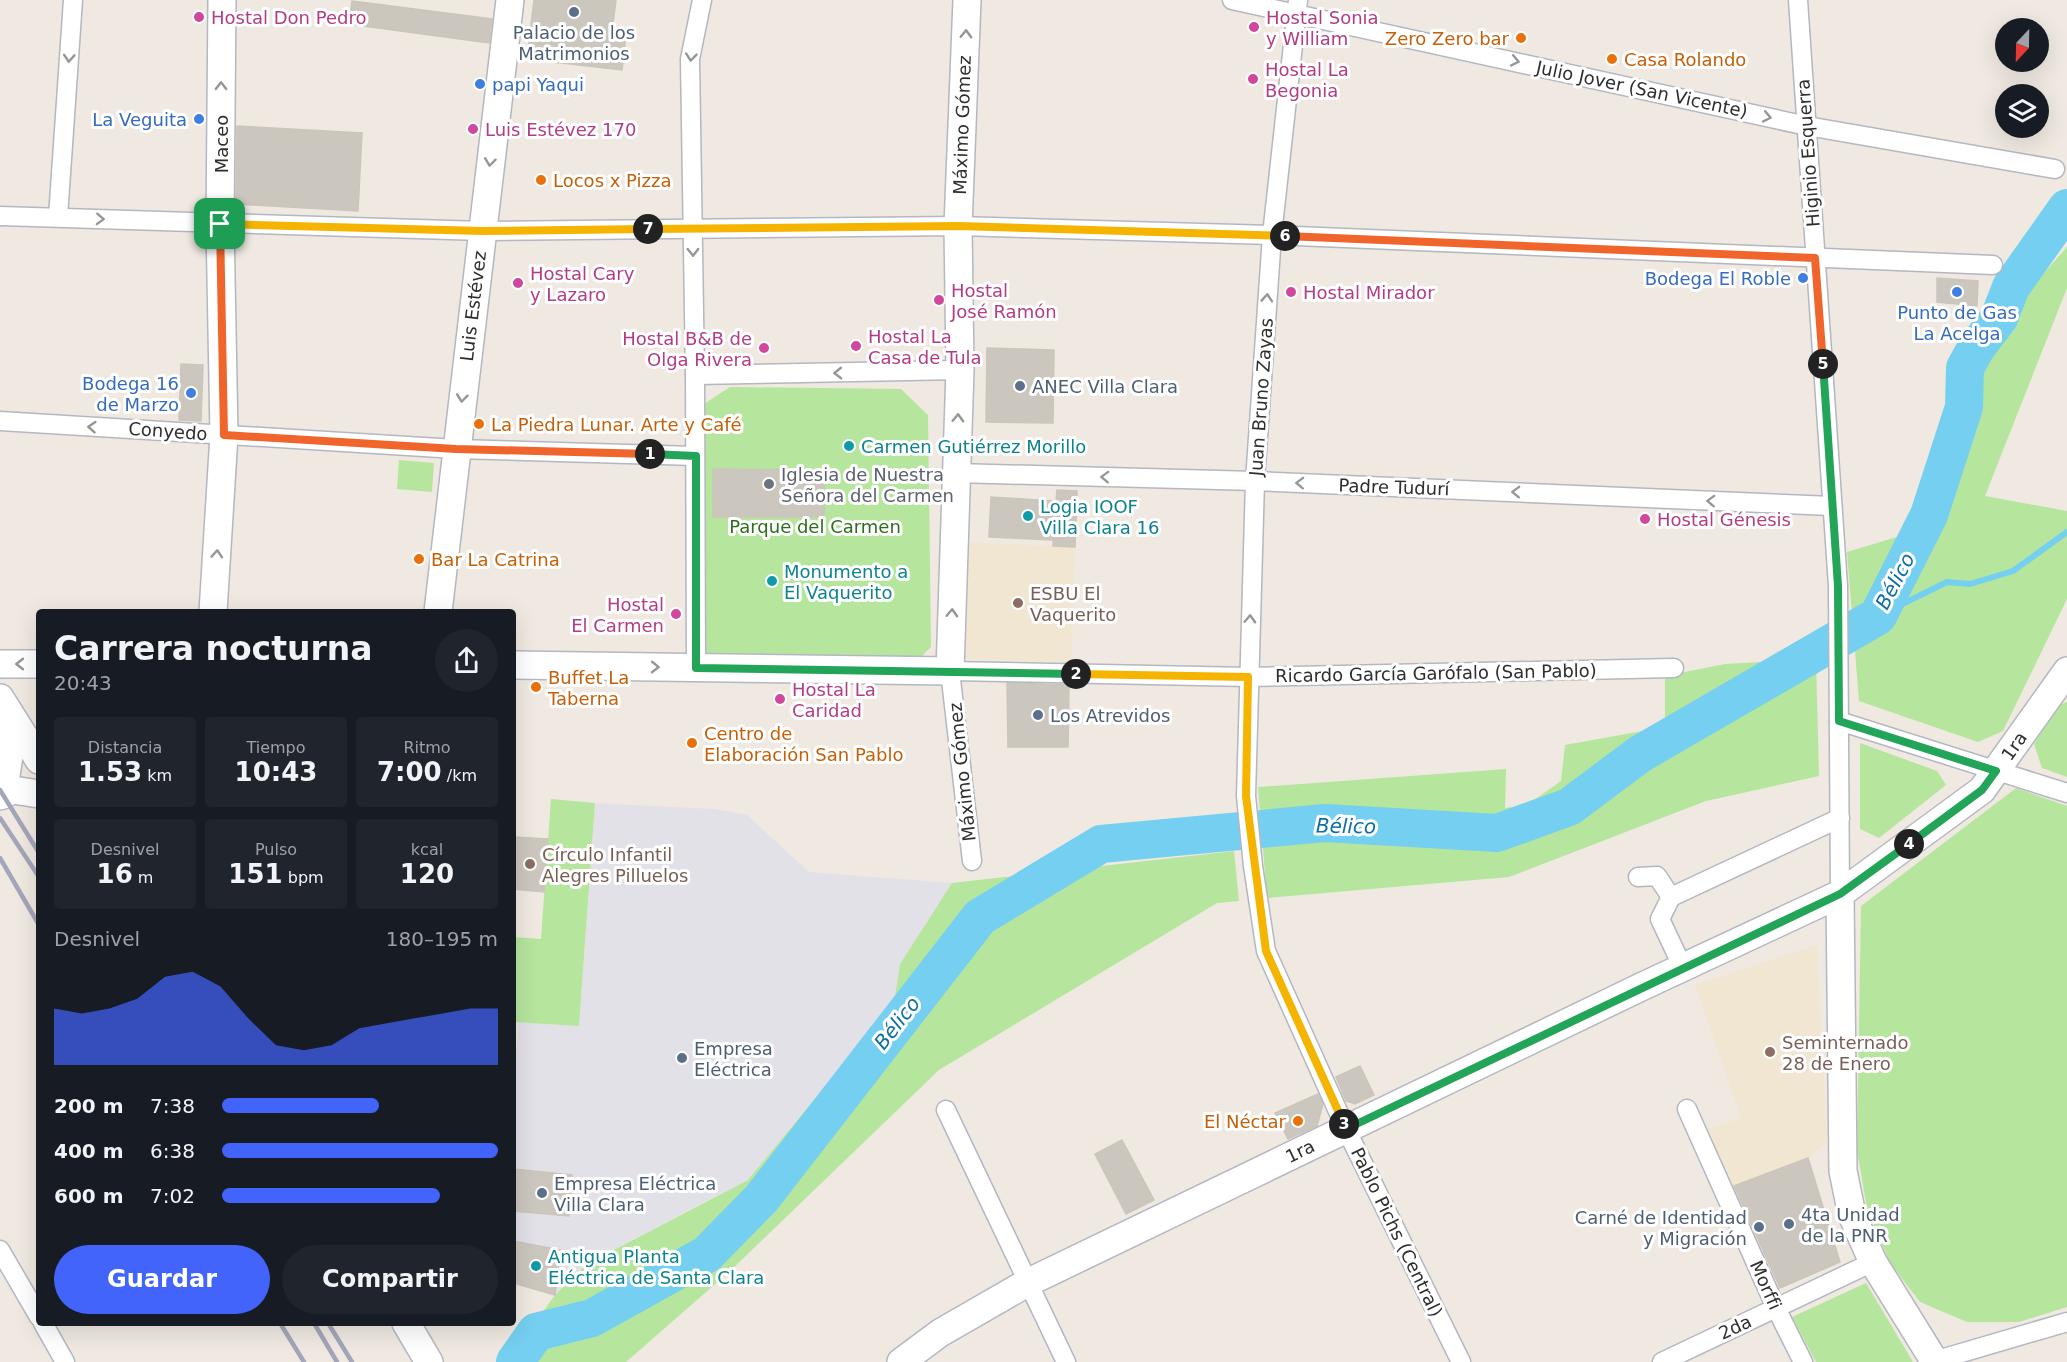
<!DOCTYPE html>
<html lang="es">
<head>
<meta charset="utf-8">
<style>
	body { margin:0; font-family:"DejaVu Sans",sans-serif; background:#20242c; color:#f1f3f6; height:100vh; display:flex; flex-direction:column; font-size:22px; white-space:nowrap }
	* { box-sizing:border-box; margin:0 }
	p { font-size:20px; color:#9ea1a6 }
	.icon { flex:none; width:33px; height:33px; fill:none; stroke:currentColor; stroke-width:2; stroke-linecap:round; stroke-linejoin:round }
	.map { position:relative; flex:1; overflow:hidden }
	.panel { position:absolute; left:36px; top:609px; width:480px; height:717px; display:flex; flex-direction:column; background:#171b24; border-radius:6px; box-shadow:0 6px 24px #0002 }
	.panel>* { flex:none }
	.needle { width:39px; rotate:202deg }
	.tools { position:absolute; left:1995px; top:18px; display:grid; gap:12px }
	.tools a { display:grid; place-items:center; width:54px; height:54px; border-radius:50%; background:#171b24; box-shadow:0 6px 24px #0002; font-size:30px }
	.pin { position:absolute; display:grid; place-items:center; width:51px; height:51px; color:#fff; margin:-26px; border-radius:12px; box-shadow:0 3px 9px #0006 }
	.km { position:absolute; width:30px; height:30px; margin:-15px; border-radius:50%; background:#222; color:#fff; font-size:16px; line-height:30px; text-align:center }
	.round { display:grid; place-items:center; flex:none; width:63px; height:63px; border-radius:32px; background:#20242c }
	.summary { display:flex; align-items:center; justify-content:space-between; height:102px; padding:0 18px }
	h1 { font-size:33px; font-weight:800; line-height:45px }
	.metrics { display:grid; grid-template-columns:repeat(3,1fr); gap:9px; height:102px; padding:6px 18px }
	.metrics div { display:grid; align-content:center; border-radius:6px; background:#20242c; text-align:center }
	.metrics b { font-size:26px; font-weight:800 }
	.metrics small { font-size:16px; font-weight:400 }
	.metrics p { font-size:16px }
	.chart { height:168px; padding:12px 18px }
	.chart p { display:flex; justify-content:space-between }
	.chart svg { width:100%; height:108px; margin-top:6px; fill:#4264fb; opacity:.7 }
	.primary-button { display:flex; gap:12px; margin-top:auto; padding:12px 18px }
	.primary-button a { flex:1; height:69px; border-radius:36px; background:#4264fb; color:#fff; font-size:24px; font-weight:800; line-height:69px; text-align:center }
	.primary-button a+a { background:#20242c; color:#f1f3f6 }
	ul { padding:0 18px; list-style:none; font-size:20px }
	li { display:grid; grid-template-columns:96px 72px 1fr; align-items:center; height:45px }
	li i { height:15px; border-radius:8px; background:#4264fb }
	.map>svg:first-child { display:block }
</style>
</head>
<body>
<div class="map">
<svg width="2067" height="1362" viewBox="0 0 2067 1362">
	<rect width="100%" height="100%" fill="#efe9e1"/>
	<path fill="#e3e1e8" d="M595 803 715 809 747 815 809 872 952 883 900 964 894 1003 748 1180 688 1210 587 1264 555 1295 513 1283V1084L519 1022 579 1026Z"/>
	<g fill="#f0e6d1">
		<path d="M966 542 1075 547 1071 662 962 659Z"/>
		<path d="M1817 945 1827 1143 1808 1158 1732 1186 1705 1129 1741 1118 1695 985Z"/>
	</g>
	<g fill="#b6e59e">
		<path d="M2067 247V288L1985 496 2067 511V599L2003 731 1978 742 1859 701 1847 552 1907 534 1943 495 1971 408 1970 387 1987 344 2006 331 2020 300Z"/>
		<path d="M730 387 901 389 928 415 931 647 917 661 714 660 699 647 704 404Z"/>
		<path d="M399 460 434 463 432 492 397 489Z"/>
		<path d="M1816 659 1819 776 1706 801 1509 877 1267 898 1258 787 1506 769 1505 808 1527 805 1561 781 1565 745 1665 727V676L1725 664Z"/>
		<path d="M2067 702V777L2042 768 2034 744 2059 705Z"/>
		<path d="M1860 743 1937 771 1946 785 1879 838 1860 829Z"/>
		<path d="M2016 788 2067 806V1307L2019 1322H1967L1920 1302 1890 1263 1867 1209 1857 1150 1861 906Z"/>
		<path d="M551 799 595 803 579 1026 513 1022V937L541 939Z"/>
		<path d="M1234 851 1239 901 1217 903 939 1070 729 1272 626 1362H507L555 1295 587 1264 748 1180 894 1003 900 964 952 883Z"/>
		<path d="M1866 1283 1913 1362H1816L1792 1317Z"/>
	</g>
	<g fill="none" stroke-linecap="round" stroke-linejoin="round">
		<path stroke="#75cff0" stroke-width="6" d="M1878 616 1947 582 1970 584 2013 571 2067 532"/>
		<path stroke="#75cff0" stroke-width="38" d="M515 1362 536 1332 592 1318 707 1254 761 1199 980 917 1101 844 1325 823 1497 833 1569 807 1640 754 1878 616 1929 515 1964 407 1965 368 1976 348 1999 318 2011 287 2067 208"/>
	</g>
	<g fill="#cbc7bf" stroke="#cbc5ba" stroke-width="1.5">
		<path d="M534 0H616L612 32 626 35 622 70 527 59Z"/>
		<path d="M352 1 492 19 489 43 349 24Z"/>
		<path d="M237 126 362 133 358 211 236 204Z"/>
		<path d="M1937 278 1978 281 1977 306 1937 302Z"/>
		<path d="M987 348 1054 350 1053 423 986 422Z"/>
		<path d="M181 364 203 365 201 421 179 420Z"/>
		<path d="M713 469 824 470V517H713Z"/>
		<path d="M1057 490 1077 491 1075 547 1053 546V540L989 537 991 497 1056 501Z"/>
		<path d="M1007 683 1069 685 1068 747H1008Z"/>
		<path d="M513 837 548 839 544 892 513 889Z"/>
		<path d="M1360 1066 1374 1095 1355 1104 1346 1101 1336 1077Z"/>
		<path d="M1318 1094 1323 1104 1317 1126 1288 1139 1275 1113Z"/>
		<path d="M1122 1140 1154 1200 1126 1214 1095 1154Z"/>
		<path d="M1808 1158 1840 1262 1780 1288 1734 1186Z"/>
		<path d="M513 1169 572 1175 569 1216 513 1211Z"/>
		<path d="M513 1241 561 1250 555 1295 513 1283Z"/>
	</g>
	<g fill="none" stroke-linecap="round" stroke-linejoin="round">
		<defs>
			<g id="street">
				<path d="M1232 0 1807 126 2055 169"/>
				<path d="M1298 0 1272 235 1255 481 1246 796 1253 866 1266 951 1346 1129 1461 1362"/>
				<path d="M1798 0 1838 586 1840 894"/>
				<path d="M0 216 482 231 958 226 1272 235 1993 265"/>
				<path d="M58 217 73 0"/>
				<path d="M695 375 960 370"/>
				<path d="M0 421 456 449 695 456"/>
				<path d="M956 473 1255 481 1832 506"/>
				<path d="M696 668 695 375 690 59 702 0"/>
				<path d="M1839 721 2067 793"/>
				<path d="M972 861 950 671 1248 677 1674 668"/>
				<path d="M1638 877 1657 876 1671 897"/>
				<path d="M1683 968 1660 919 1671 897 1840 818"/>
				<path d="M1687 1109 1776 1308 1803 1362"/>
				<path d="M946 1110 1066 1362"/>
				<path d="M0 1250 39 1317"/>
				<path d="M43 1323 65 1362"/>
				<path d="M1934 1361 2067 1322"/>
				<path d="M1662 1362 1873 1262"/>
			</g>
			<g id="secondary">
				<path d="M213 612 224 435 220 224 222 0"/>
				<path d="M438 612 510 0"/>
				<path d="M0 664H39"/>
				<path d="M513 665 950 671 960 370 958 226 967 0"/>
				<path d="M0 698 39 760"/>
				<path d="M3 795 14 723"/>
				<path d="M0 796 13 790 39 794"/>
				<path d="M1840 894 1843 1171 1852 1215 1873 1262 1935 1362"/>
				<path d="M406 1323 429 1362"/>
				<path d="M901 1362 940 1333 1027 1283 1641 987 1840 894 1982 790 2067 671"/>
			</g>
		</defs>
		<use href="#street" stroke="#b4b7c1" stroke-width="21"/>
		<use href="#secondary" stroke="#b4b7c1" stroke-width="30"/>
		<use href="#street" stroke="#fff" stroke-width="18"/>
		<use href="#secondary" stroke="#fff" stroke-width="27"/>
		<g stroke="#a3a6b8" stroke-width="4.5">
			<path d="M0 790 39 853"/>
			<path d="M0 818 39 877"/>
			<path d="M0 858 39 925"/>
			<path d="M280 1323 304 1362"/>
			<path d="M314 1323 337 1362"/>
			<path d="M328 1323 352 1362"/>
		</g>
	</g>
	<defs><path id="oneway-chevron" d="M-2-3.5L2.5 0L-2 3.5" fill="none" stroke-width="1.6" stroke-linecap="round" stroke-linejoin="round" transform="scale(1.5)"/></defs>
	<g stroke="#969696">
		<use href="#oneway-chevron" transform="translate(966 34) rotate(-88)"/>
		<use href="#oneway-chevron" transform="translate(691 57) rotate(96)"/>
		<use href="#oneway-chevron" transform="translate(69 58) rotate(94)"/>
		<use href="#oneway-chevron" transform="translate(1515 61) rotate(12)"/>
		<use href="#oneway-chevron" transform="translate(221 86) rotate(-90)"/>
		<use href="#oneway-chevron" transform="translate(1767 117) rotate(12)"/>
		<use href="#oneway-chevron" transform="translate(490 162) rotate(97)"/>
		<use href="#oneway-chevron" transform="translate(100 219) rotate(2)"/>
		<use href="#oneway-chevron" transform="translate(693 252) rotate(89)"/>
		<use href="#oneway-chevron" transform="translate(1267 298) rotate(-86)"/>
		<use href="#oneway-chevron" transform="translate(838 373) rotate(179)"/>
		<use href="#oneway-chevron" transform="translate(462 398) rotate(97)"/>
		<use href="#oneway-chevron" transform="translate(958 418) rotate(-88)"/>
		<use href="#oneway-chevron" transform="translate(92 427) rotate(-176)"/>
		<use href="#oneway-chevron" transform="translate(1105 477) rotate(-178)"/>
		<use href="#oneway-chevron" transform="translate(1300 483) rotate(-178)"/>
		<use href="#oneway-chevron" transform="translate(1516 492) rotate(-178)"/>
		<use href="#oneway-chevron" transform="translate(1711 501) rotate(-178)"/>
		<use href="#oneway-chevron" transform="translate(217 554) rotate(-86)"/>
		<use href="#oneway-chevron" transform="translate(952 613) rotate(-88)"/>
		<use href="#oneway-chevron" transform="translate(1250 619) rotate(-88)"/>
		<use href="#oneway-chevron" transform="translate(20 664) rotate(180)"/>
		<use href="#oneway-chevron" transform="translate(655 667) rotate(1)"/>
	</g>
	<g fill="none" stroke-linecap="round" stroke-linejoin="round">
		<defs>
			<path id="split-1" d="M220 224 224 435 456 449 650 454"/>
			<path id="split-2" d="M650 454 696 456V668L1076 674"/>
			<path id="split-3" d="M1076 674 1248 677 1246 796 1266 951 1344 1124"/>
			<path id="split-4" d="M1344 1124 1346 1129 1840 894 1909 844"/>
			<path id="split-5" d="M1823 364 1838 586 1839 721 1996 771 1982 790 1909 844"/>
			<path id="split-6" d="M1285 236 1815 258 1823 364"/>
			<path id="split-7" d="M648 229 958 226 1285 236"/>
			<path id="split-8" d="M220 224 482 231 648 229"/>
		</defs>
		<use href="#split-1" stroke="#fff" stroke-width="12"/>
		<use href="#split-2" stroke="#fff" stroke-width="12"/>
		<use href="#split-3" stroke="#fff" stroke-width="12"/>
		<use href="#split-4" stroke="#fff" stroke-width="12"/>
		<use href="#split-5" stroke="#fff" stroke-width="12"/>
		<use href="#split-6" stroke="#fff" stroke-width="12"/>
		<use href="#split-7" stroke="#fff" stroke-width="12"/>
		<use href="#split-8" stroke="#fff" stroke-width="12"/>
		<use href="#split-1" stroke="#f0652b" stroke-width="8"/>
		<use href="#split-2" stroke="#22a559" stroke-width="8"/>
		<use href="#split-3" stroke="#f5b400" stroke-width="8"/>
		<use href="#split-4" stroke="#22a559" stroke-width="8"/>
		<use href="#split-5" stroke="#22a559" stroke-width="8"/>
		<use href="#split-6" stroke="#f0652b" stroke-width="8"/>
		<use href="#split-7" stroke="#f5b400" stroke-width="8"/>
		<use href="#split-8" stroke="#f5b400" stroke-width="8"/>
	</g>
	<g fill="#5c6f8a" stroke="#fff" stroke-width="2">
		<circle cx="574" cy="12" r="6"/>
		<circle cx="1020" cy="386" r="6"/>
		<circle cx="1038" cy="715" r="6"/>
		<circle cx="682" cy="1058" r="6"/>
		<circle cx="542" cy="1193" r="6"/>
		<circle cx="1789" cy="1224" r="6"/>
		<circle cx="1759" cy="1227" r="6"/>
	</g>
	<g fill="#d1479c" stroke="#fff" stroke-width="2">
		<circle cx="199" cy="17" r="6"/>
		<circle cx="1254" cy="27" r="6"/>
		<circle cx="1253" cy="79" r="6"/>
		<circle cx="473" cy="129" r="6"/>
		<circle cx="518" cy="283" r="6"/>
		<circle cx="1291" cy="292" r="6"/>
		<circle cx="939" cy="300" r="6"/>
		<circle cx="856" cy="346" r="6"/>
		<circle cx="764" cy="348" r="6"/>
		<circle cx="1645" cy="519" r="6"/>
		<circle cx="676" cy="614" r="6"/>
		<circle cx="780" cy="699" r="6"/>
	</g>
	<g fill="#e8710a" stroke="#fff" stroke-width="2">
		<circle cx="1521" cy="38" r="6"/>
		<circle cx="1612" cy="59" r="6"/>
		<circle cx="541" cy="180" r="6"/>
		<circle cx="479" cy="424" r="6"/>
		<circle cx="419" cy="559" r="6"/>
		<circle cx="536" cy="687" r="6"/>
		<circle cx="692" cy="743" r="6"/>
		<circle cx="1298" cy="1121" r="6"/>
	</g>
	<g fill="#3f7fe0" stroke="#fff" stroke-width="2">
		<circle cx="480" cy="84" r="6"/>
		<circle cx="199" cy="119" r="6"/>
		<circle cx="1803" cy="278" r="6"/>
		<circle cx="1957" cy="292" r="6"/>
		<circle cx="191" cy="393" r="6"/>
	</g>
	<g fill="#0f9aa8" stroke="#fff" stroke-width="2">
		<circle cx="849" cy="446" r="6"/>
		<circle cx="1028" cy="516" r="6"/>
		<circle cx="772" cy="581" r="6"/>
		<circle cx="536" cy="1266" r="6"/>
	</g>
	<circle fill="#6b7280" stroke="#fff" stroke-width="2" cx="769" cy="484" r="6"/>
	<g fill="#8d6e63" stroke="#fff" stroke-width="2">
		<circle cx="1018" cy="603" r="6"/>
		<circle cx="530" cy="864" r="6"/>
		<circle cx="1770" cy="1052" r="6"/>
	</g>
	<g text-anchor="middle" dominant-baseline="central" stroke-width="6" stroke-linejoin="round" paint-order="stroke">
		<g font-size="18" fill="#b23c85" stroke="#fff" text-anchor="start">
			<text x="211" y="17">Hostal Don Pedro</text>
			<text x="1266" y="17">Hostal Sonia<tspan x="1266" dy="21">y William</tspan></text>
			<text x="1265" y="69">Hostal La<tspan x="1265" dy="21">Begonia</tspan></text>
			<text x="485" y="129">Luis Estévez 170</text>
			<text x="530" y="273">Hostal Cary<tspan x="530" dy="21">y Lazaro</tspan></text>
			<text x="951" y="290">Hostal<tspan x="951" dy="21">José Ramón</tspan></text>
			<text x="1303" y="292">Hostal Mirador</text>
			<text x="868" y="336">Hostal La<tspan x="868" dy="21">Casa de Tula</tspan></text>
			<text x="752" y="338" text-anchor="end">Hostal B&amp;B de<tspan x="752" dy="21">Olga Rivera</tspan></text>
			<text x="1657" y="519">Hostal Génesis</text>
			<text x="664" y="604" text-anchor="end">Hostal<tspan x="664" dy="21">El Carmen</tspan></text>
			<text x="792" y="689">Hostal La<tspan x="792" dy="21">Caridad</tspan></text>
		</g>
		<g font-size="18" fill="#4e5e75" stroke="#fff" text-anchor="start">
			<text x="574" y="32" text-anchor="middle">Palacio de los<tspan x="574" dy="21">Matrimonios</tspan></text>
			<text x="1032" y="386">ANEC Villa Clara</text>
			<text x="1050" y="715">Los Atrevidos</text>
			<text x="694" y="1048">Empresa<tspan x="694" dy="21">Eléctrica</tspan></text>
			<text x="554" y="1183">Empresa Eléctrica<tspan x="554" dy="21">Villa Clara</tspan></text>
			<text x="1801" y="1214">4ta Unidad<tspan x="1801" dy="21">de la PNR</tspan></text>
			<text x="1747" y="1217" text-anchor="end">Carné de Identidad<tspan x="1747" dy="21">y Migración</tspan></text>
		</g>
		<g font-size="18" fill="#c56008" stroke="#fff" text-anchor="start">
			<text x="1509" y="38" text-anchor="end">Zero Zero bar</text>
			<text x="1624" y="59">Casa Rolando</text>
			<text x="553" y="180">Locos x Pizza</text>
			<text x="491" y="424">La Piedra Lunar. Arte y Café</text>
			<text x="431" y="559">Bar La Catrina</text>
			<text x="548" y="677">Buffet La<tspan x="548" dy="21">Taberna</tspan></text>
			<text x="704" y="733">Centro de<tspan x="704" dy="21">Elaboración San Pablo</tspan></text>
			<text x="1286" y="1121" text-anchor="end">El Néctar</text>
		</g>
		<g font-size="18" fill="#366cbe" stroke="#fff" text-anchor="end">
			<text x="492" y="84" text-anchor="start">papi Yaqui</text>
			<text x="187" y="119">La Veguita</text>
			<text x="1791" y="278">Bodega El Roble</text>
			<text x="1957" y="312" text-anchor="middle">Punto de Gas<tspan x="1957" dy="21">La Acelga</tspan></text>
			<text x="179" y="383">Bodega 16<tspan x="179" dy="21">de Marzo</tspan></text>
		</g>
		<g font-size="18" fill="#2e2e2e" stroke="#fff">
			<text transform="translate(1642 89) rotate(12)">Julio Jover (San Vicente)</text>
			<text transform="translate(962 125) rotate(-88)">Máximo Gómez</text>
			<text transform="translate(221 144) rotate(-90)">Maceo</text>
			<text transform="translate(1808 153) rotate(-94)">Higinio Esquerra</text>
			<text transform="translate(473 306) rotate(-83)">Luis Estévez</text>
			<text transform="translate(1261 397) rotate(-86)">Juan Bruno Zayas</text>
			<text transform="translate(168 431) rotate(4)">Conyedo</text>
			<text transform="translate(1394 487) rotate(2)">Padre Tudurí</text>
			<text transform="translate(1436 673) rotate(-1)">Ricardo García Garófalo (San Pablo)</text>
			<text transform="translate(2014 746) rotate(-55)">1ra</text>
			<text transform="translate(962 772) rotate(-96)">Máximo Gómez</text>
			<text transform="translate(1300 1151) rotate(-26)">1ra</text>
			<text transform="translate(1397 1232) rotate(64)">Pablo Pichs (Central)</text>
			<text transform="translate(1766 1285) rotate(66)">Morffi</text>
			<text transform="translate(1735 1327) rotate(-25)">2da</text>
		</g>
		<g font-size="18" fill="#0d838f" stroke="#fff" text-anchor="start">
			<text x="861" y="446">Carmen Gutiérrez Morillo</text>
			<text x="1040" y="506">Logia IOOF<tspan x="1040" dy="21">Villa Clara 16</tspan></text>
			<text x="784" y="571">Monumento a<tspan x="784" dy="21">El Vaquerito</tspan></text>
			<text x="548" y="1256">Antigua Planta<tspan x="548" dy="21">Eléctrica de Santa Clara</tspan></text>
		</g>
		<g font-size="18" fill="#5b616d" stroke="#fff" text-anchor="start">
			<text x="781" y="474">Iglesia de Nuestra<tspan x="781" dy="21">Señora del Carmen</tspan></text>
		</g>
		<g font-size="18" fill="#2c6e1b" stroke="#fff">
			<text x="815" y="526">Parque del Carmen</text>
		</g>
		<g font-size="18" fill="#785e54" stroke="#fff" text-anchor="start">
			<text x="1030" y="593">ESBU El<tspan x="1030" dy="21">Vaquerito</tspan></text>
			<text x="542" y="854">Círculo Infantil<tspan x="542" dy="21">Alegres Pilluelos</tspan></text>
			<text x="1782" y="1042">Seminternado<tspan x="1782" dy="21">28 de Enero</tspan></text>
		</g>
		<g font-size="20" font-style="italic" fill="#0d6fa3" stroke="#fff">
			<text transform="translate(1895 581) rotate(-62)">Bélico</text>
			<text transform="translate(1346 826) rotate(1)">Bélico</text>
			<text transform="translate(897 1023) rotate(-52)">Bélico</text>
		</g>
	</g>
</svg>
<div class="tools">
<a><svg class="needle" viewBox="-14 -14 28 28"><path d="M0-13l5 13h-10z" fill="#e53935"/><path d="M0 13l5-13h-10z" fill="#9ea1a6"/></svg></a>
<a><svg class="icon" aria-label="layers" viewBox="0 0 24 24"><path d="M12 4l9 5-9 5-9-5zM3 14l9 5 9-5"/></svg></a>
</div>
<div class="pin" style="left:220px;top:224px;background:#1e9e55"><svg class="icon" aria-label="arrive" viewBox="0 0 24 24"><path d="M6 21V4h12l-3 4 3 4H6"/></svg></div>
<b class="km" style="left:650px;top:454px">1</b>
<b class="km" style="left:1076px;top:674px">2</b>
<b class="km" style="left:1344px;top:1124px">3</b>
<b class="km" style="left:1909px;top:844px">4</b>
<b class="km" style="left:1823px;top:364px">5</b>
<b class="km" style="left:1285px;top:236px">6</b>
<b class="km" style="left:648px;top:229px">7</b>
<section class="panel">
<div class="summary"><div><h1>Carrera nocturna</h1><p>20:43</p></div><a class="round"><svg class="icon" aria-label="share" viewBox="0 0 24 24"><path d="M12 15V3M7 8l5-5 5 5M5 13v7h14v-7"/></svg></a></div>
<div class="metrics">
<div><p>Distancia</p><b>1.53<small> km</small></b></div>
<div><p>Tiempo</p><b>10:43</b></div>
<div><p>Ritmo</p><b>7:00<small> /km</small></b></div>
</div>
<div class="metrics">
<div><p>Desnivel</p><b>16<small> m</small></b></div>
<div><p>Pulso</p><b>151<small> bpm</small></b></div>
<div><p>kcal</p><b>120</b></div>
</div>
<div class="chart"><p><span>Desnivel</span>180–195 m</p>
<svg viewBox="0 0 160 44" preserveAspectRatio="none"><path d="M0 44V21L10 23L20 21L30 17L40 8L50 6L60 12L70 25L80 36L90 38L100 36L110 29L120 27L130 25L140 23L150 21L160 21V44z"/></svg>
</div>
<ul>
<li><b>200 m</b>7:38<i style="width:57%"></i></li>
<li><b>400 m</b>6:38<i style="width:100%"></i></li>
<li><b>600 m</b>7:02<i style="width:79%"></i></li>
</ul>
<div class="primary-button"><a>Guardar</a><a>Compartir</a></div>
</section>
</div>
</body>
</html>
